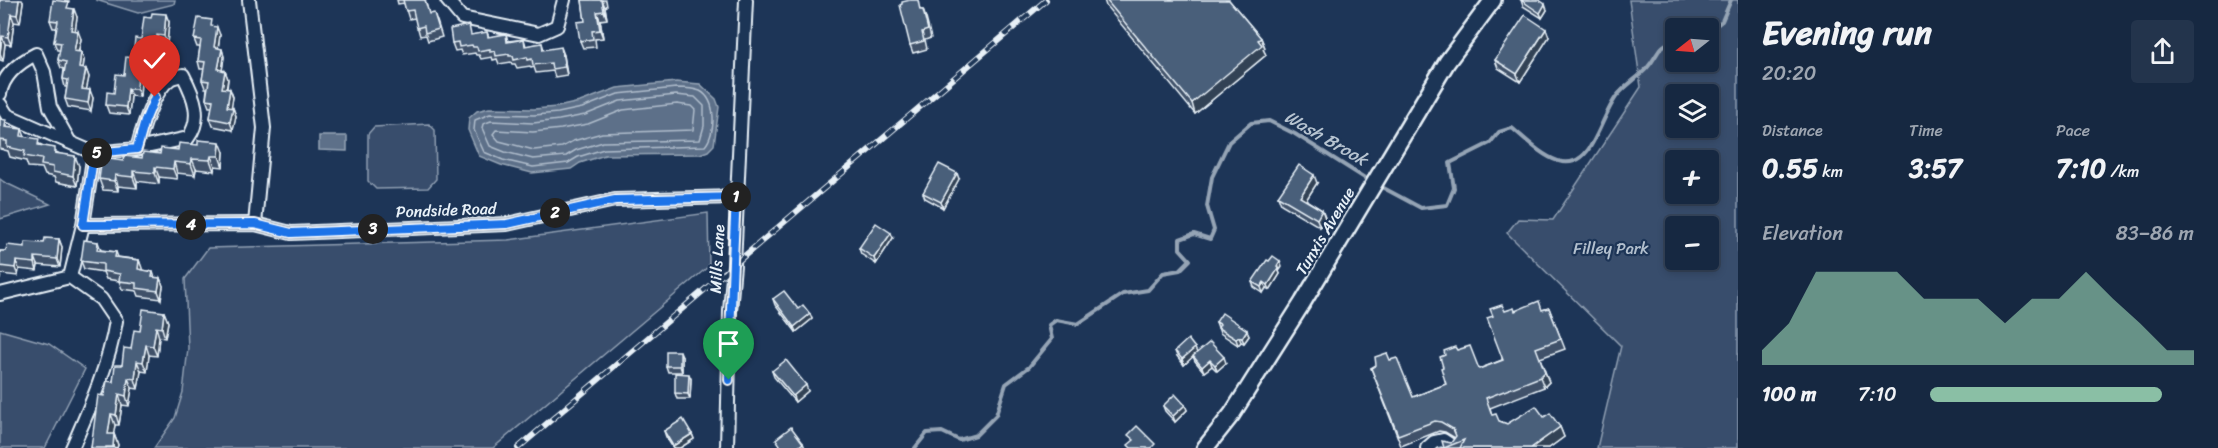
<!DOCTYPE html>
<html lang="en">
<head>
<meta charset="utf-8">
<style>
	body { margin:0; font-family:Sriracha,sans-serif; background:#23344c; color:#f1f3f6; height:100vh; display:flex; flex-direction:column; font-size:22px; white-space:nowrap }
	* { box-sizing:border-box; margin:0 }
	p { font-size:20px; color:#9ea6b1 }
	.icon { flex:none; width:33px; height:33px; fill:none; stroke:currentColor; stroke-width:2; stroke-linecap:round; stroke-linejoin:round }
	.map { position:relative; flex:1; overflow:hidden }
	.sheet { display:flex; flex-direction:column; background:#162841; width:480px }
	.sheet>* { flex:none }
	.needle { width:39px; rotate:253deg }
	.controls { position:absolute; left:1665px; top:18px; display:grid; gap:12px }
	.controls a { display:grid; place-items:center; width:54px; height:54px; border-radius:6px; background:#162841; box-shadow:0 3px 9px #0003,0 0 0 2px #35445a; font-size:30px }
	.pin { position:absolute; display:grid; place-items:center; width:51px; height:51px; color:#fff; margin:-62px -26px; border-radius:50% 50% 50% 0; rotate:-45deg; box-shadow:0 0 6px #0007 }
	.pin .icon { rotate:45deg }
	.km { position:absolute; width:30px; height:30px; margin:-15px; border-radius:50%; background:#222; color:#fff; font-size:16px; line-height:30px; text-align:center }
	.round { display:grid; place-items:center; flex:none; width:63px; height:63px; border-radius:6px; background:#23344c }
	.head { display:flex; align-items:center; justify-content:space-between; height:102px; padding:0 24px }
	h1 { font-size:33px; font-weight:700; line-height:45px }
	.metrics { display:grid; grid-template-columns:repeat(3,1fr); gap:9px; height:102px; padding:6px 24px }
	.metrics div { display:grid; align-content:center }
	.metrics b { font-size:26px; font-weight:700 }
	.metrics small { font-size:16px; font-weight:400 }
	.metrics p { font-size:16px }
	.chart { height:168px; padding:12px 24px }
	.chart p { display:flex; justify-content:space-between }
	.chart svg { width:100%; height:108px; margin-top:6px; fill:#8abfa5; opacity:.7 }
	ul { padding:0 24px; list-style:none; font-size:20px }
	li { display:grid; grid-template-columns:96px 72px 1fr; align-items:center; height:45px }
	li i { height:15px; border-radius:8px; background:#8abfa5 }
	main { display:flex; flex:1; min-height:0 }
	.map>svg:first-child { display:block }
</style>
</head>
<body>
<main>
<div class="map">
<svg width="1738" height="448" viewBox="0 0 1738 448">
	<rect width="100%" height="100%" fill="#1d3557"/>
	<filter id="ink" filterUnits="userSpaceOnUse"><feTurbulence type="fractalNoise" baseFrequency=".0167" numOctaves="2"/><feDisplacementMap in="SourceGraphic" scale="12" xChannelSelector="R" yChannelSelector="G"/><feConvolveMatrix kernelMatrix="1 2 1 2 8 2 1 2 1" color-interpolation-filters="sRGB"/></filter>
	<g filter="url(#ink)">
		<g fill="#374d6c" stroke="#909fb2" stroke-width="1.5" fill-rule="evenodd">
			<path d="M96 0H175L174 4 138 13Z"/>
			<path d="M1629 0H1738V448H1597L1621 346 1507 233 1518 219 1553 220 1641 87ZM1708 28V62H1676V28ZM1708 94V128H1676V94ZM1676 160H1708V194H1676ZM1676 226H1708V260H1676Z"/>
			<path d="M429 124 435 130 436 179 428 188 376 189 368 181V134L374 127Z"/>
			<path d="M0 179 4 182 50 204 0 219Z"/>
			<path d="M708 213 709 266 493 448H154L175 418 183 392 188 348 185 279 208 248 508 240Z"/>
			<path d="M0 330 49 344 85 369 45 448H0Z"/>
		</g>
		<g fill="#5d7089" stroke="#95a4b5" stroke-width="1.5">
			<path d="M676 82 700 84 716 99 719 107 714 145 708 151 700 154 605 155 580 163 571 169 532 173 501 165 479 156 468 130 469 118 477 111 489 108 534 109 557 107 580 102 617 88Z"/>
			<path d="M319 136H347V151L319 150Z"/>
		</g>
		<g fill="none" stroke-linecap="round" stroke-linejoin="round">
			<g stroke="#b0bdcc" stroke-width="1.5">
				<path d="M676 88C683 88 693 88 700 91 717 100 716 133 705 146L604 149 578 157 568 163 533 167 503 160 484 152 474 130 475 120 490 114 534 115 558 113 582 108 618 94Z"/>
				<path d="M676 95 695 97 704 106V126L700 140 603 142 576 150 566 156 533 159 505 152 490 146 482 128 483 124 491 121 533 123 559 120 585 115 620 101Z"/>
				<path d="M677 104 691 106 695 110 693 130 602 133 573 141 562 147 534 150 499 141 493 134 496 130 533 132 561 129 588 124 623 110Z"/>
			</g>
			<g stroke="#95a4b5" stroke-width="4">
				<path d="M1708 32 1722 21 1731 0"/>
				<path d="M1378 185 1421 208 1447 205 1454 188 1450 163 1490 143 1499 132 1512 128C1536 148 1570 186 1593 142 1601 128 1607 110 1616 97 1624 86 1638 78 1647 68 1660 53 1655 48 1676 39"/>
				<path d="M915 448 927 433 942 432 959 440 976 435 996 415 1006 384 1029 367 1052 339 1049 325 1056 320 1078 324 1123 294 1148 290 1163 273 1180 270 1190 260 1180 249V239L1194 234 1210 239 1214 230 1207 206 1212 177 1229 142 1251 123 1269 121 1295 134 1371 182"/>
			</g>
			<defs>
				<g id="minor">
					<path d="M249 0 264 128 255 224"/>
					<path d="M447 0 462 18 539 34 557 26 564 0"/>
					<path d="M0 94C3 75 20 62 36 54L44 72 50 107 69 141"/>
					<path d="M0 104 7 115 94 153"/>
					<path d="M83 225 255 224 291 233 507 224 615 200 736 197"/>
					<path d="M70 277 83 225 94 153 137 149 188 138C203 118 194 96 183 75 180 76 173 77 170 79 153 91 142 130 137 149"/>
					<path d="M0 294 70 277 101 299 116 321C109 365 90 407 72 448"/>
					<path d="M727 448 730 311 734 265 746 0"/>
					<path d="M1427 448 1434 442 1443 440 1452 446"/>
				</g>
				<path id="major" d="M1205 448 1232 414 1303 302 1447 62 1493 0"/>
			</defs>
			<use href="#minor" stroke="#e8f1f8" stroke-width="16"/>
			<use href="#major" stroke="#e8f1f8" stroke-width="20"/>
			<use href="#minor" stroke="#1d3557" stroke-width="12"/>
			<use href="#major" stroke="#1d3557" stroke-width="15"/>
			<defs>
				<path id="rail" d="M518 448 1046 0"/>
			</defs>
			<use href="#rail" stroke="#e8f1f8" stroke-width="6"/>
			<use href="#rail" stroke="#1d3557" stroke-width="4" stroke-dasharray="11" stroke-linecap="butt"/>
		</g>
		<g fill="#3f5169" stroke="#e8f1f8" stroke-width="1.5">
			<path d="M0 0 23 2 20 23 14 22 11 45 5 44 3 61 0 60Z"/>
			<path d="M397 0H425L429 14 437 21 442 37 428 41 426 35 420 36 415 18 409 19 404 3 398 4Z"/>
			<path d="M582 0H606L607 6 605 7 607 19 600 20 603 38 595 39 596 47 583 48 580 41 585 21Z"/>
			<path d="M1104 0H1229L1261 38 1265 48 1263 49 1266 55 1195 114 1106 6Z"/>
			<path d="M1521 0 1547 10 1542 18 1523 6Z"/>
			<path d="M71 9 77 17 75 31 81 39 79 51 84 60 83 69H86L89 77 86 89 93 98 91 111 68 107 65 99 67 87H65L63 79 64 69 61 68 58 60 60 50H57L54 42 56 28H53L50 20Z"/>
			<path d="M921 10H923L926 18 931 38 925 40 927 49 913 53 910 45Z"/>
			<path d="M169 22 167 44 160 43 158 63 150 62 148 81 141 80 140 97 131 96 129 115 109 113 106 105 114 93 133 58Z"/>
			<path d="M214 27 220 35 218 48 222 49 224 57 222 70 225 71 228 79 227 89H230L233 97 231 108H233L236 116 233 130 213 126 210 118 212 107H209L206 99 207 88H205L202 80 204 69H200L198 61 200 47H197L194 39Z"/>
			<path d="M1546 29 1549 37 1520 82 1498 68 1495 60Z"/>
			<path d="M487 32 489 37 506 34 508 41 524 39 526 46 542 43 544 50 564 55 567 75 555 77 553 71 536 73 534 67 531 68 530 66 517 68 515 64H512L511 62 499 64 497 59 493 60 492 57 481 59 479 55H476L475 53 462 55 460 50 455 51 452 43 472 35Z"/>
			<path d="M0 119 8 128 22 129 25 137 58 153 79 166 77 186 56 182 54 177 45 175 42 168 28 167 26 161 10 157 8 151 0 149Z"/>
			<path d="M178 150 224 152 223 167 215 166 214 171 196 169 195 175 177 173V179L159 177V184L137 181V188L118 186V191L103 190 99 179 123 161 142 158Z"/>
			<path d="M959 179 943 208 925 198 923 193Z"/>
			<path d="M1317 183 1306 200 1322 210 1325 218 1320 227 1281 204 1278 196Z"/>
			<path d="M893 238 876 264 861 254 859 248Z"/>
			<path d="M59 239 62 247 60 267 38 265 37 271 19 269 18 276 1 274 0 280V251H6L44 243Z"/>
			<path d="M98 242 101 250 116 252 118 257 139 260 142 270 153 272 155 278H160L163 286 161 299 139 296 137 291 122 289 119 281 106 279 103 272 84 269 81 261Z"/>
			<path d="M1282 267 1279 271 1280 274 1270 290 1266 288 1263 293 1254 287 1252 282Z"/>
			<path d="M773 299 810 314 812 319 796 332 775 305Z"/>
			<path d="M1549 308 1565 349 1540 358 1549 382 1544 387 1490 408 1492 415 1499 421 1507 424 1544 417 1560 427 1564 437 1549 448H1444L1451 443 1455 438 1445 432 1439 431 1401 446 1371 368 1390 360 1413 397 1446 384 1443 367 1457 350 1479 369 1502 360 1505 311 1542 310Z"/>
			<path d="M164 312 168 322 165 338 159 337 157 356 149 355 147 372 141 371 138 389 132 388 129 406 122 405 119 425H115L113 434H114L118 445 117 448H91L104 396 131 349 140 331Z"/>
			<path d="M1216 322 1249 336 1244 343 1241 342 1238 345 1220 333Z"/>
			<path d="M1175 351 1197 353 1226 363 1217 371 1212 366 1204 372 1195 361 1193 356 1184 365 1177 356Z"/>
			<path d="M682 356V372H668L666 366Z"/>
			<path d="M772 371 808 391 795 402 774 377Z"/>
			<path d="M691 379 690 399H677L675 393Z"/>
			<path d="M1185 405 1187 410 1175 422 1165 411 1163 406Z"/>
			<path d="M664 431 692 434 694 439 680 448H673L666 437Z"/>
		</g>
		<g fill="#334255" stroke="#e8f1f8" stroke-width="1.5">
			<path d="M19 0H22L23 2 20 23 17 15Z"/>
			<path d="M602 0 605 7 607 19 604 11Z"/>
			<path d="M1545 4 1547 10 1542 18 1540 13Z"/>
			<path d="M74 9 77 17 74 38 71 30Z"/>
			<path d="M597 12 600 20 603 38 600 30Z"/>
			<path d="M11 14 14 22 11 45 8 37Z"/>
			<path d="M166 14 169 22 167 44 164 36Z"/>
			<path d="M217 27 220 35 217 55 214 47Z"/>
			<path d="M1546 29 1549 37 1520 82 1517 74Z"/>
			<path d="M78 31 81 39 77 59 74 51Z"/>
			<path d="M157 35 160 43 158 63 155 55Z"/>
			<path d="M2 36 5 44 3 61 0 53Z"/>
			<path d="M1261 38 1265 48 1263 49 1266 55 1195 114 1192 103Z"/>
			<path d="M561 47 564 55 567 75 565 67Z"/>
			<path d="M222 49 224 57 221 77 218 69Z"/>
			<path d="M81 52 84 60 82 76 79 68Z"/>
			<path d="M147 54 150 62 148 81 146 73Z"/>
			<path d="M86 69 89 77 85 97 82 89Z"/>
			<path d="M225 71 228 79 225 96 222 88Z"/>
			<path d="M138 72 141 80 140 97 137 89Z"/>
			<path d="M128 89 131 96 129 115 126 107Z"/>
			<path d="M230 89 233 97 230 115 227 107Z"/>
			<path d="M90 90 93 98 91 111 88 103Z"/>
			<path d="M233 108 236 116 233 130 230 122Z"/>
			<path d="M220 142 224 152 223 167 219 156Z"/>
			<path d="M75 156 79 166 77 186 73 176Z"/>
			<path d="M211 156 215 166 214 171 210 160Z"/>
			<path d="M192 159 196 169 195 175 191 164Z"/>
			<path d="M174 162 177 173V179L173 169Z"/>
			<path d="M155 167 159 177V184L155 173Z"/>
			<path d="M133 171 137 181V188L133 177Z"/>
			<path d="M957 173 959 179 943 208 941 202Z"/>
			<path d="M115 175 118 186V191L114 181Z"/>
			<path d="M1314 175 1317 183 1303 205 1300 197Z"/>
			<path d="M1322 210 1325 218 1320 227 1317 219Z"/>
			<path d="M891 233 893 238 876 264 874 258Z"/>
			<path d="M59 239 62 247 60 267 57 259Z"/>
			<path d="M35 257 38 265 37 271 35 263Z"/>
			<path d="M139 260 142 268 141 277 138 269Z"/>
			<path d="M16 261 19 269 18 276 15 268Z"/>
			<path d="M1280 261 1282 267 1279 271 1277 266Z"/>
			<path d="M1278 269 1280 274 1270 290 1268 285Z"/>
			<path d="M160 278 163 286 161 299 158 291Z"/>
			<path d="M1264 282 1266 288 1263 293 1261 287Z"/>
			<path d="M164 312 168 322 165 338 162 328Z"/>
			<path d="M810 314 812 319 796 332 794 327Z"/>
			<path d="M156 327 159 337 157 356 153 346Z"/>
			<path d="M1247 330 1249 336 1244 343 1242 338Z"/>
			<path d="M1239 337 1241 342 1238 345 1236 339Z"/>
			<path d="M146 345 149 355 147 372 143 362Z"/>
			<path d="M1195 348 1197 353 1184 365 1182 359Z"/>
			<path d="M680 351 682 356V372L680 366Z"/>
			<path d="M1224 357 1226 363 1217 371 1215 365Z"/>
			<path d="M1210 360 1212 366 1204 372 1202 367Z"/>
			<path d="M137 361 141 371 138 389 135 379Z"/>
			<path d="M1545 372 1549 382 1544 387 1540 377Z"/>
			<path d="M689 374 691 379 690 399 688 394Z"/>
			<path d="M128 378 132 388 129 406 126 396Z"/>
			<path d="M806 385 808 391 795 402 793 396Z"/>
			<path d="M119 394 122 405 119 425 116 415Z"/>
			<path d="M1185 405 1187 410 1175 422 1173 416Z"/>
			<path d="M111 414 115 425 112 444 108 434Z"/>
			<path d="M1560 427 1564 437 1549 448H1531Z"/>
			<path d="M114 434 118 445 117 448 113 447Z"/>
			<path d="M692 434 694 439 680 448H674L673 446Z"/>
			<path d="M803 443 805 448H797Z"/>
		</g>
		<g fill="#495e7a" stroke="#e8f1f8" stroke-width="1.5">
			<path d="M0 0H19L17 15 11 14 8 37 2 36 0 53Z"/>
			<path d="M53 0 69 2 67 8 74 9 71 30 78 31 74 51 81 52 79 68 86 69 82 89 90 90 88 103 65 99 68 80 63 79 66 62 58 60 61 43 54 42 58 21 50 20Z"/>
			<path d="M403 0H425L429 14 434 13 439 29 425 33 424 26 417 28 413 10 406 11Z"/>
			<path d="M582 0H602L604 11 597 12 600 30 592 31 593 39 580 41 577 22 585 21Z"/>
			<path d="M910 0H918L920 10H923L928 30 922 32 924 41 910 45 900 5 902 4V2Z"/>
			<path d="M1106 0H1229L1261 38 1258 40 1262 45 1192 103Z"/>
			<path d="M1521 0H1539L1545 4 1540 13Z"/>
			<path d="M152 13 166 14 164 36 157 35 155 55 147 54 146 73 138 72 137 89H128L126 107 106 105 107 92 114 93 116 74 124 75 126 57 133 58 135 38 141 39 144 17 151 18Z"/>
			<path d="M1525 15 1546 29 1517 74 1495 60Z"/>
			<path d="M198 18 212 20 211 26 217 27 214 47 222 49 218 69 225 71 222 88 230 89 227 107 233 108 230 122 210 118 213 100 206 99 209 81 202 80 205 62 198 61 201 40 194 39Z"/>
			<path d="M469 25 471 35 487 32 488 37 506 34 507 42 524 39 525 46 542 43 543 50 561 47 565 67 552 69 551 63 533 65 532 59 528 60 527 57 514 60 513 56H509V54L496 56 495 51 490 52V49L478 51 477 47H473L472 45 459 47 458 42 452 43 450 29Z"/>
			<path d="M0 119 6 120 5 127 22 129 21 136 39 139 38 145 55 148V153L75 156 73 176 53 172V167L41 165 42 159 24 156 25 151 7 147V141L0 140Z"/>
			<path d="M198 140 220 142 219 156H211L210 160 192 159 191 164 174 162 173 169 155 167V173L133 171V177L115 175 114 181 99 179 102 158 123 161 124 156 142 158 143 152 160 154 161 148 178 150 179 143 198 145Z"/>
			<path d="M939 164 957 173 941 202 923 193Z"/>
			<path d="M1299 165 1314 175 1300 197 1322 210 1317 219 1278 196Z"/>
			<path d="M876 223 891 233 874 258 859 248Z"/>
			<path d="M45 238 59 239 57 259 35 257V263L16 261 15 268 0 266V251H6L7 245 25 247V242L44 243Z"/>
			<path d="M84 240 98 242 97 250 116 252 115 257 139 260 138 269 153 272 152 277 160 278 158 291 136 288V283L119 281 120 274 103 271V264L81 261Z"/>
			<path d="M1273 256 1280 261 1277 266 1278 269 1268 285 1264 282 1261 287 1252 282 1267 260 1269 261Z"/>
			<path d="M784 291 798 309 803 305 810 314 794 327 773 299Z"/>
			<path d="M1539 301 1542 310 1549 308 1561 339 1536 348 1545 372 1540 377 1486 398 1492 415 1496 414 1499 421 1507 424 1536 406 1544 417 1550 413 1560 427 1531 448H1460L1464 440 1444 448 1442 441 1451 443 1456 436 1453 429 1441 422 1435 421 1398 435 1371 368 1376 365 1375 357 1387 353 1390 360 1397 358 1413 397 1446 384 1441 368 1443 367 1440 357 1445 355 1444 351 1455 347 1457 350 1470 346 1479 369 1503 360 1487 318 1493 316 1490 309 1502 305 1505 311 1514 308 1515 311Z"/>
			<path d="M143 309 164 312 162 328 156 327 153 346 146 345 143 362 137 361 135 379 128 378 126 396 119 394 116 415 111 414 108 434H114L113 447H106V448H91L98 395 104 396 107 381 113 382 115 365H122L124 348 131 349 134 330 140 331Z"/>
			<path d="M1222 313 1247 330 1242 338 1239 337 1236 339 1218 328 1220 324 1216 322Z"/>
			<path d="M1188 339 1195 348 1182 359 1175 351Z"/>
			<path d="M1210 342 1224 357 1215 365 1210 360 1202 367 1193 356Z"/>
			<rect x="666" y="351" width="14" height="15"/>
			<path d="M786 360 806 385 793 396 772 371Z"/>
			<path d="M675 373 689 374 688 394 675 393Z"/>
			<path d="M1175 394 1185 405 1173 416 1163 406Z"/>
			<path d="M683 419 692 434 673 446 664 431Z"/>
			<path d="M1137 426 1155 444 1151 448H1131L1128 445 1134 440 1128 435Z"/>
			<path d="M791 427 803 443 797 448H778L780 445 776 439Z"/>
		</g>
	</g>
	<g fill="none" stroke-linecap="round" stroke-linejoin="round" filter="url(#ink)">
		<defs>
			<path id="route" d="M155 97 145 121 137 149 94 153 83 225 255 224 291 233 507 224 615 200 736 197C733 258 730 318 729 380"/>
		</defs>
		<use href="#route" stroke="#fff" stroke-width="12"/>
		<use href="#route" stroke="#1a73e8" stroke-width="8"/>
	</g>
	<g text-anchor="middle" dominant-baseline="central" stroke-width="4.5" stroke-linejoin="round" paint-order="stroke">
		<g font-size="16" fill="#e8f1f8" stroke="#1d3557">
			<text transform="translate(446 210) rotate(-2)">Pondside Road</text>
			<text transform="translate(1325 231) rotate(-59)">Tunxis Avenue</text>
			<text transform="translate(717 259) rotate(-87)">Mills Lane</text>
		</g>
		<g font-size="16" fill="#b3c0ce" stroke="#1d3557">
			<text x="1611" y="248">Filley Park</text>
		</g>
		<g font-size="18" font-style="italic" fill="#b7c4d1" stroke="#1d3557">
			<text transform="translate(1326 138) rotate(30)">Wash Brook</text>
		</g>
	</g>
</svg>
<div class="controls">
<a><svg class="needle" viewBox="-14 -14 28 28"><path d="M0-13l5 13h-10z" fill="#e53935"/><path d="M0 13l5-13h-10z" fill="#9ea6b1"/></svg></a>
<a><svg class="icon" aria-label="layers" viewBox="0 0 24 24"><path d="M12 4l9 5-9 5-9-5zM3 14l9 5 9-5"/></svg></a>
<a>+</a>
<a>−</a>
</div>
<div class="pin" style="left:729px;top:380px;background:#1e9e55"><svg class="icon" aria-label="arrive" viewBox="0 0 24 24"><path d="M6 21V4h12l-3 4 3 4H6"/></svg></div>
<div class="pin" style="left:155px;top:97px;background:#d93025"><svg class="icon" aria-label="check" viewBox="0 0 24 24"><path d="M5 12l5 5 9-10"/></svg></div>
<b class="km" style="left:736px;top:197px">1</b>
<b class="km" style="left:555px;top:213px">2</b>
<b class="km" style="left:373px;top:229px">3</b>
<b class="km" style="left:191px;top:225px">4</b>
<b class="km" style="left:97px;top:153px">5</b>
</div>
<section class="sheet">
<div class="head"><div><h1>Evening run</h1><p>20:20</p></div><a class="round"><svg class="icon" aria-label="share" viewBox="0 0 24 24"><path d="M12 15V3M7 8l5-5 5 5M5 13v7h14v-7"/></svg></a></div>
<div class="metrics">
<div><p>Distance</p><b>0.55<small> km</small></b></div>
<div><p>Time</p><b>3:57</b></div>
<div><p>Pace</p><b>7:10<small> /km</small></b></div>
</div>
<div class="chart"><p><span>Elevation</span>83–86 m</p>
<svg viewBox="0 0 160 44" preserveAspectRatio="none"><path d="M0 44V38L10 27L20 6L30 6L40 6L50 6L60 17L70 17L80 17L90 27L100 17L110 17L120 6L130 17L140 27L150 38L160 38V44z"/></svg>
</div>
<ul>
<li><b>100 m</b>7:10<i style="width:88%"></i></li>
</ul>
</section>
</main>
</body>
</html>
